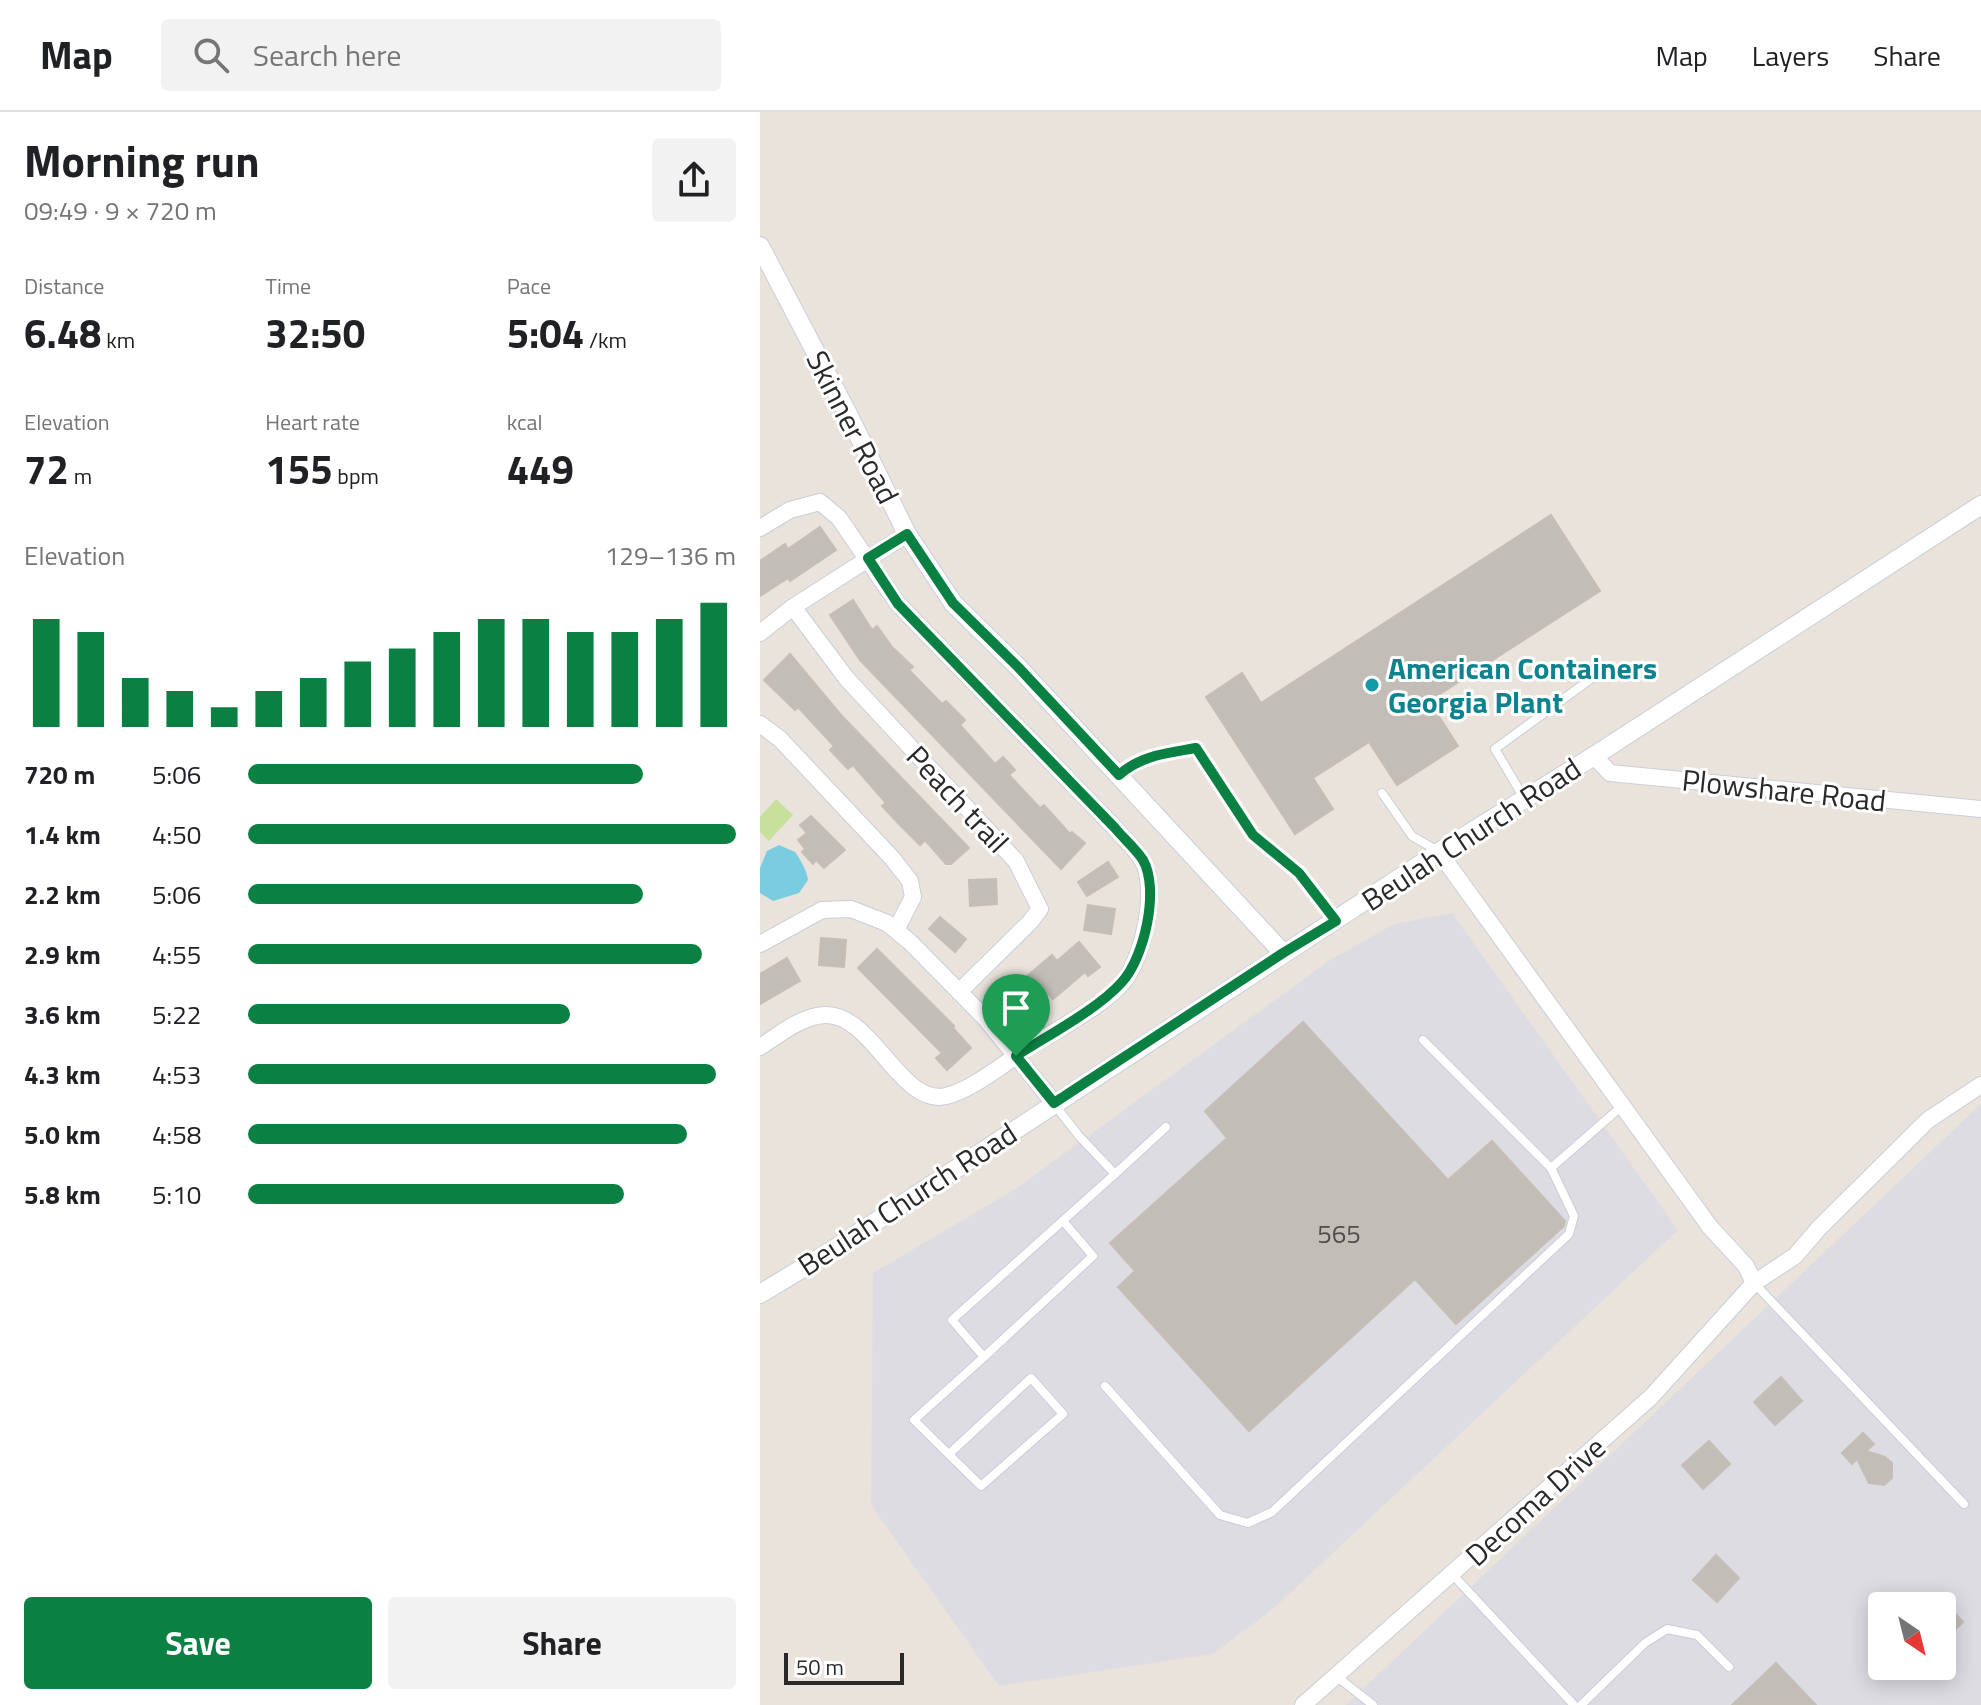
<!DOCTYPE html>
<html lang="en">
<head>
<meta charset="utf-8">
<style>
	body { margin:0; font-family:"Titillium Web",sans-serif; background:#f2f2f2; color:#202124; height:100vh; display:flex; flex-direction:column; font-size:30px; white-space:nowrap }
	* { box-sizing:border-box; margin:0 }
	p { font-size:26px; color:#757577 }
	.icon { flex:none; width:44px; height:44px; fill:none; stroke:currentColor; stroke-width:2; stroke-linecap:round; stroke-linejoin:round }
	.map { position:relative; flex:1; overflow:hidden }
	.side { display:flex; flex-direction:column; background:#fff; width:760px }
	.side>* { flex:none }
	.needle { width:52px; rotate:145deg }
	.tools { position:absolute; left:1108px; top:1480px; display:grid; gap:16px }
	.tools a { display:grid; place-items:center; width:88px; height:88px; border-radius:8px; background:#fff; box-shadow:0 4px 20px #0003; font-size:40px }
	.scale { position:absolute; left:24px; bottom:20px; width:120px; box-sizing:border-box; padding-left:8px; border:4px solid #292929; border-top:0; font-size:22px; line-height:28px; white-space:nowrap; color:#292929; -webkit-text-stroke:6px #fff; paint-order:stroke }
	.pin { position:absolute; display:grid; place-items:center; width:68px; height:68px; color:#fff; margin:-82px -34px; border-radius:50% 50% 50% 0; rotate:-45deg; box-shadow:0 0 8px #0007 }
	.pin .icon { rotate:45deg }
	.round { display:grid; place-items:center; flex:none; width:84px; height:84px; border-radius:8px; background:#f2f2f2 }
	.head { display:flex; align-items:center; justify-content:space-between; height:136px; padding:0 24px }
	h1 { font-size:44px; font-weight:700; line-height:60px }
	.metrics { display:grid; grid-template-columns:repeat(3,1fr); gap:12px; height:136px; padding:8px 24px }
	.metrics div { display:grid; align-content:center }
	.metrics b { font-size:40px; font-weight:700 }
	.metrics small { font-size:22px; font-weight:400 }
	.metrics p { font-size:22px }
	.chart { height:224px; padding:16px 24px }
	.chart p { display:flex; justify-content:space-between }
	.chart svg { width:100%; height:144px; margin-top:8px; stroke:#0b8043; stroke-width:6 }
	.button { display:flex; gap:16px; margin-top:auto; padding:16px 24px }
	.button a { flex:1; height:92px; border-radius:8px; background:#0b8043; color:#fff; font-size:32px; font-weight:700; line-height:92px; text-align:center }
	.button a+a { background:#f2f2f2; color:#202124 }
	ul { padding:0 24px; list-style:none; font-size:26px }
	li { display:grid; grid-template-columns:128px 96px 1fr; align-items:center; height:60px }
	li i { height:20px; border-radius:10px; background:#0b8043 }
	header { display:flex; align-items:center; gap:48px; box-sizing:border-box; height:112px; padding:0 40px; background:#fff; border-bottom:2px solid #e0e0e0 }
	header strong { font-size:38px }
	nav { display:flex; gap:44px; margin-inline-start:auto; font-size:28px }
	.search { width:560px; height:72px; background:#f2f2f2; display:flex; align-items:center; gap:20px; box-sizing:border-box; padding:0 28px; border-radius:8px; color:#757577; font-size:30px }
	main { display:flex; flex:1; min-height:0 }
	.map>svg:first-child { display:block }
</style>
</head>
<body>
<header>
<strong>Map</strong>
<div class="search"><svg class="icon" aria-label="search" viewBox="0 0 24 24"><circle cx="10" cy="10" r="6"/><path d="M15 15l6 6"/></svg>Search here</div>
<nav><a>Map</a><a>Layers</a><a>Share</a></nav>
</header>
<main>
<section class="side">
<div class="head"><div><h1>Morning run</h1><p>09:49 · 9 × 720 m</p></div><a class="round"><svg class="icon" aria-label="share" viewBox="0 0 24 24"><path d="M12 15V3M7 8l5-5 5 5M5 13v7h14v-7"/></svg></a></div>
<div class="metrics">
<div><p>Distance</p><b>6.48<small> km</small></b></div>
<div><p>Time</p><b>32:50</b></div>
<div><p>Pace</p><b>5:04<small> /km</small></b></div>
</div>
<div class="metrics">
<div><p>Elevation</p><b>72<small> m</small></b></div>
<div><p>Heart rate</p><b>155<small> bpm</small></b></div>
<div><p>kcal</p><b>449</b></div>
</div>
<div class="chart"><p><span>Elevation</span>129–136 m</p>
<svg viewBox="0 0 160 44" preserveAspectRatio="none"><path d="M5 44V11M15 44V15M25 44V29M35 44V33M45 44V38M55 44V33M65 44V29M75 44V24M85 44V20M95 44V15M105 44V11M115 44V11M125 44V15M135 44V15M145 44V11M155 44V6"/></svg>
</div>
<ul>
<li><b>720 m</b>5:06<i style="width:81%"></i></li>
<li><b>1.4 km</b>4:50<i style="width:100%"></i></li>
<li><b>2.2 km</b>5:06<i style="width:81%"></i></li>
<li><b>2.9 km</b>4:55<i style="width:93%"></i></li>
<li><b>3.6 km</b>5:22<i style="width:66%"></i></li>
<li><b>4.3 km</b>4:53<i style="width:96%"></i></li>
<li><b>5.0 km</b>4:58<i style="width:90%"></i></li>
<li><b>5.8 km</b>5:10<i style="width:77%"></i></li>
</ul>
<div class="button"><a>Save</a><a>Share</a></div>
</section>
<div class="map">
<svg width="1221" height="1593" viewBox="0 0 1221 1593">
	<rect width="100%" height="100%" fill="#e9e3dc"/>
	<g fill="#dddce2" fill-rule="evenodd">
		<path d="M692 801 918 1118 513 1497 453 1542 239 1574 111 1393 113 1161 257 1076 570 848 634 812Z"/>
		<path d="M1221 992V1593H586ZM1122 1494H1182V1554H1122Z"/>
	</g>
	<path fill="#c7e09b" d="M16 687 33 703 9 729 0 720V705Z"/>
	<path fill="#7acce0" d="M19 733 35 740C40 747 47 759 48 768L39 781 13 789 0 781V756L7 739Z"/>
	<g fill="#c2beb7" stroke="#c4beb6" stroke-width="2">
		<path d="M791 403 840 479 669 589 698 634 637 673 609 630 553 666 573 697 535 722 446 585 482 561 501 591Z"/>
		<path d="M60 415 76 438 30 469 28 466 0 484V449L25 432 28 437Z"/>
		<path d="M93 488 112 518 117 514 132 535 153 555 149 558 182 592 186 589 205 608 200 613 235 652 243 645 255 658 249 663 280 696 284 693 310 722 312 720 325 731 301 757 100 548 70 503Z"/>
		<path d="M30 542 81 603 209 736 191 752H186L165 728 160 733 138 711 122 694 126 691 93 653 88 657 70 638 74 634 38 595 35 598 4 568Z"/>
		<path d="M51 704 85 738 64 756 56 748 53 752 42 740 45 737 38 728 47 721 40 713Z"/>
		<path d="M348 750 358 765 327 784 318 770Z"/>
		<path d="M236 767 237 792 210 794 209 768Z"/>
		<path d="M328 793 355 797 351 822 324 818Z"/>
		<path d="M180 805 206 827 195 840 169 817Z"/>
		<path d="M61 826 86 828 84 855 59 853Z"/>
		<path d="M319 830 340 855 328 864 325 860 293 887 285 878 258 905 238 885 256 867 259 871 292 843 297 849Z"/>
		<path d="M117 837 194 914 193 916 211 936 187 958 176 946 182 941 98 856Z"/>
		<path d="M27 846 40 869 0 892V862Z"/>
		<path d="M543 910 688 1068 732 1029 805 1109 804 1114 696 1212 655 1167 489 1319 358 1175 375 1159 350 1131 467 1026 445 999Z"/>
		<path d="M1021 1265 1042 1289 1015 1313 994 1290Z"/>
		<path d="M1103 1321 1114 1332 1106 1339 1125 1345 1132 1351V1366L1124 1373 1109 1371 1097 1347 1092 1352 1082 1341Z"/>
		<path d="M949 1329 970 1352 943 1377 922 1353Z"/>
		<path d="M956 1443 979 1466 957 1490 933 1468Z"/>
		<path d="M1188 1494 1203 1510 1182 1530V1500Z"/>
		<path d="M1016 1551 1056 1593H972Z"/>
	</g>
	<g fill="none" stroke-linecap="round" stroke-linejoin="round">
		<defs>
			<g id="service">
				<path d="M359 663C381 643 408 641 436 636L493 723 539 761 575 809"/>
				<path d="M622 681 652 724 678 739"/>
				<path d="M764 686 735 637 832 566"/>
				<path d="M663 928 791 1056"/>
				<path d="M294 992 319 1024 355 1062 406 1015"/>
				<path d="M994 1171 1204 1392"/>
				<path d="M224 1245 333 1144 303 1109"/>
				<path d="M345 1274 460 1403 488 1411 512 1400 809 1122 814 1104 791 1056 862 994"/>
				<path d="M189 1342 271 1266 303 1302 221 1374 154 1308 224 1245 192 1208 355 1062"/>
				<path d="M692 1462 814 1593"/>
				<path d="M576 1564 613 1593"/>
				<path d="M821 1593 885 1531 907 1517 937 1523 969 1555"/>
			</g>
			<g id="minor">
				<path d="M0 416 30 398 60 390 79 406 138 492 355 716C363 726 375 736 382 748 399 776 383 845 364 869 345 893 296 918 269 935 246 950 212 978 186 984 141 995 112 901 65 903 41 904 19 923 0 935"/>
				<path d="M33 495 87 567 256 749 280 797 270 810 199 880"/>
				<path d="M0 521 33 495 147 422"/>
				<path d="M0 612 20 627 132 746 150 769 153 785 136 818"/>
				<path d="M834 644 850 661 1221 697"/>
				<path d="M679 740 950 1115 986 1154 994 1171 1035 1144 1059 1116 1168 1008 1221 973"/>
				<path d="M0 832 62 798 91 797 127 811 150 830 225 906 294 991"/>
				<path d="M543 1593 891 1285 994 1171"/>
			</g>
			<g id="tertiary">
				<path d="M0 134 88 302 147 422 193 491 258 555 523 841"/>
				<path d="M0 1182 71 1139 679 740 834 644 1221 393"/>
			</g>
		</defs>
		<use href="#service" stroke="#caced9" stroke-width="10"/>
		<use href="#minor" stroke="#caced9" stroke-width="18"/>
		<use href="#tertiary" stroke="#caced9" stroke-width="20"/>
		<use href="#service" stroke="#fff" stroke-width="8"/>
		<use href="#minor" stroke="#fff" stroke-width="16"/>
		<use href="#tertiary" stroke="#fff" stroke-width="18"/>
	</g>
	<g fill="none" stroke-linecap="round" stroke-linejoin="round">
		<defs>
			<path id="route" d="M147 422 193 491 258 555 359 663C381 643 408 641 436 636L493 723 539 761 576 809 523 841 294 991 256 944C288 923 337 898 362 870 384 846 400 778 383 748 376 737 363 726 355 716L138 492 108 446Z"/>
		</defs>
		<use href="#route" stroke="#fff" stroke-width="16"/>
		<use href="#route" stroke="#0b8043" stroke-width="10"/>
	</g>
	<circle fill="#0f9aa8" stroke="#fff" stroke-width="3" cx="612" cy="573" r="8"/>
	<g text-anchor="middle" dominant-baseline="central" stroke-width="6" stroke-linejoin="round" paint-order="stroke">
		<g font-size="26" fill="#4f4e4c">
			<text x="579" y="1121">565</text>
		</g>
		<g font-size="30" fill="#292929" stroke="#fff">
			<text transform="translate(93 315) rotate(63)">Skinner Road</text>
			<text transform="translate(1024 678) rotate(6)">Plowshare Road</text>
			<text transform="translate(198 687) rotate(47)">Peach trail</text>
			<text transform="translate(711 722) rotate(-33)">Beulah Church Road</text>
			<text transform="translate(147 1087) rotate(-33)">Beulah Church Road</text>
			<text transform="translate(775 1389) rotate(-42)">Decoma Drive</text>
		</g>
		<g font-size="30" font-weight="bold" fill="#0d838f" stroke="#fff" text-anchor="start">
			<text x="628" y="556">American Containers<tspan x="628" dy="34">Georgia Plant</tspan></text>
		</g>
	</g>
</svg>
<div class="tools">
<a><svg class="needle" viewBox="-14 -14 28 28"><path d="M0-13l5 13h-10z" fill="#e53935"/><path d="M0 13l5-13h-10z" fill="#757577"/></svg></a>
</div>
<div class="scale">50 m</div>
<div class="pin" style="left:256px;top:944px;background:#1e9e55"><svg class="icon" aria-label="arrive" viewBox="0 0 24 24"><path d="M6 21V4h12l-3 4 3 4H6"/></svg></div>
</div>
</main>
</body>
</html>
